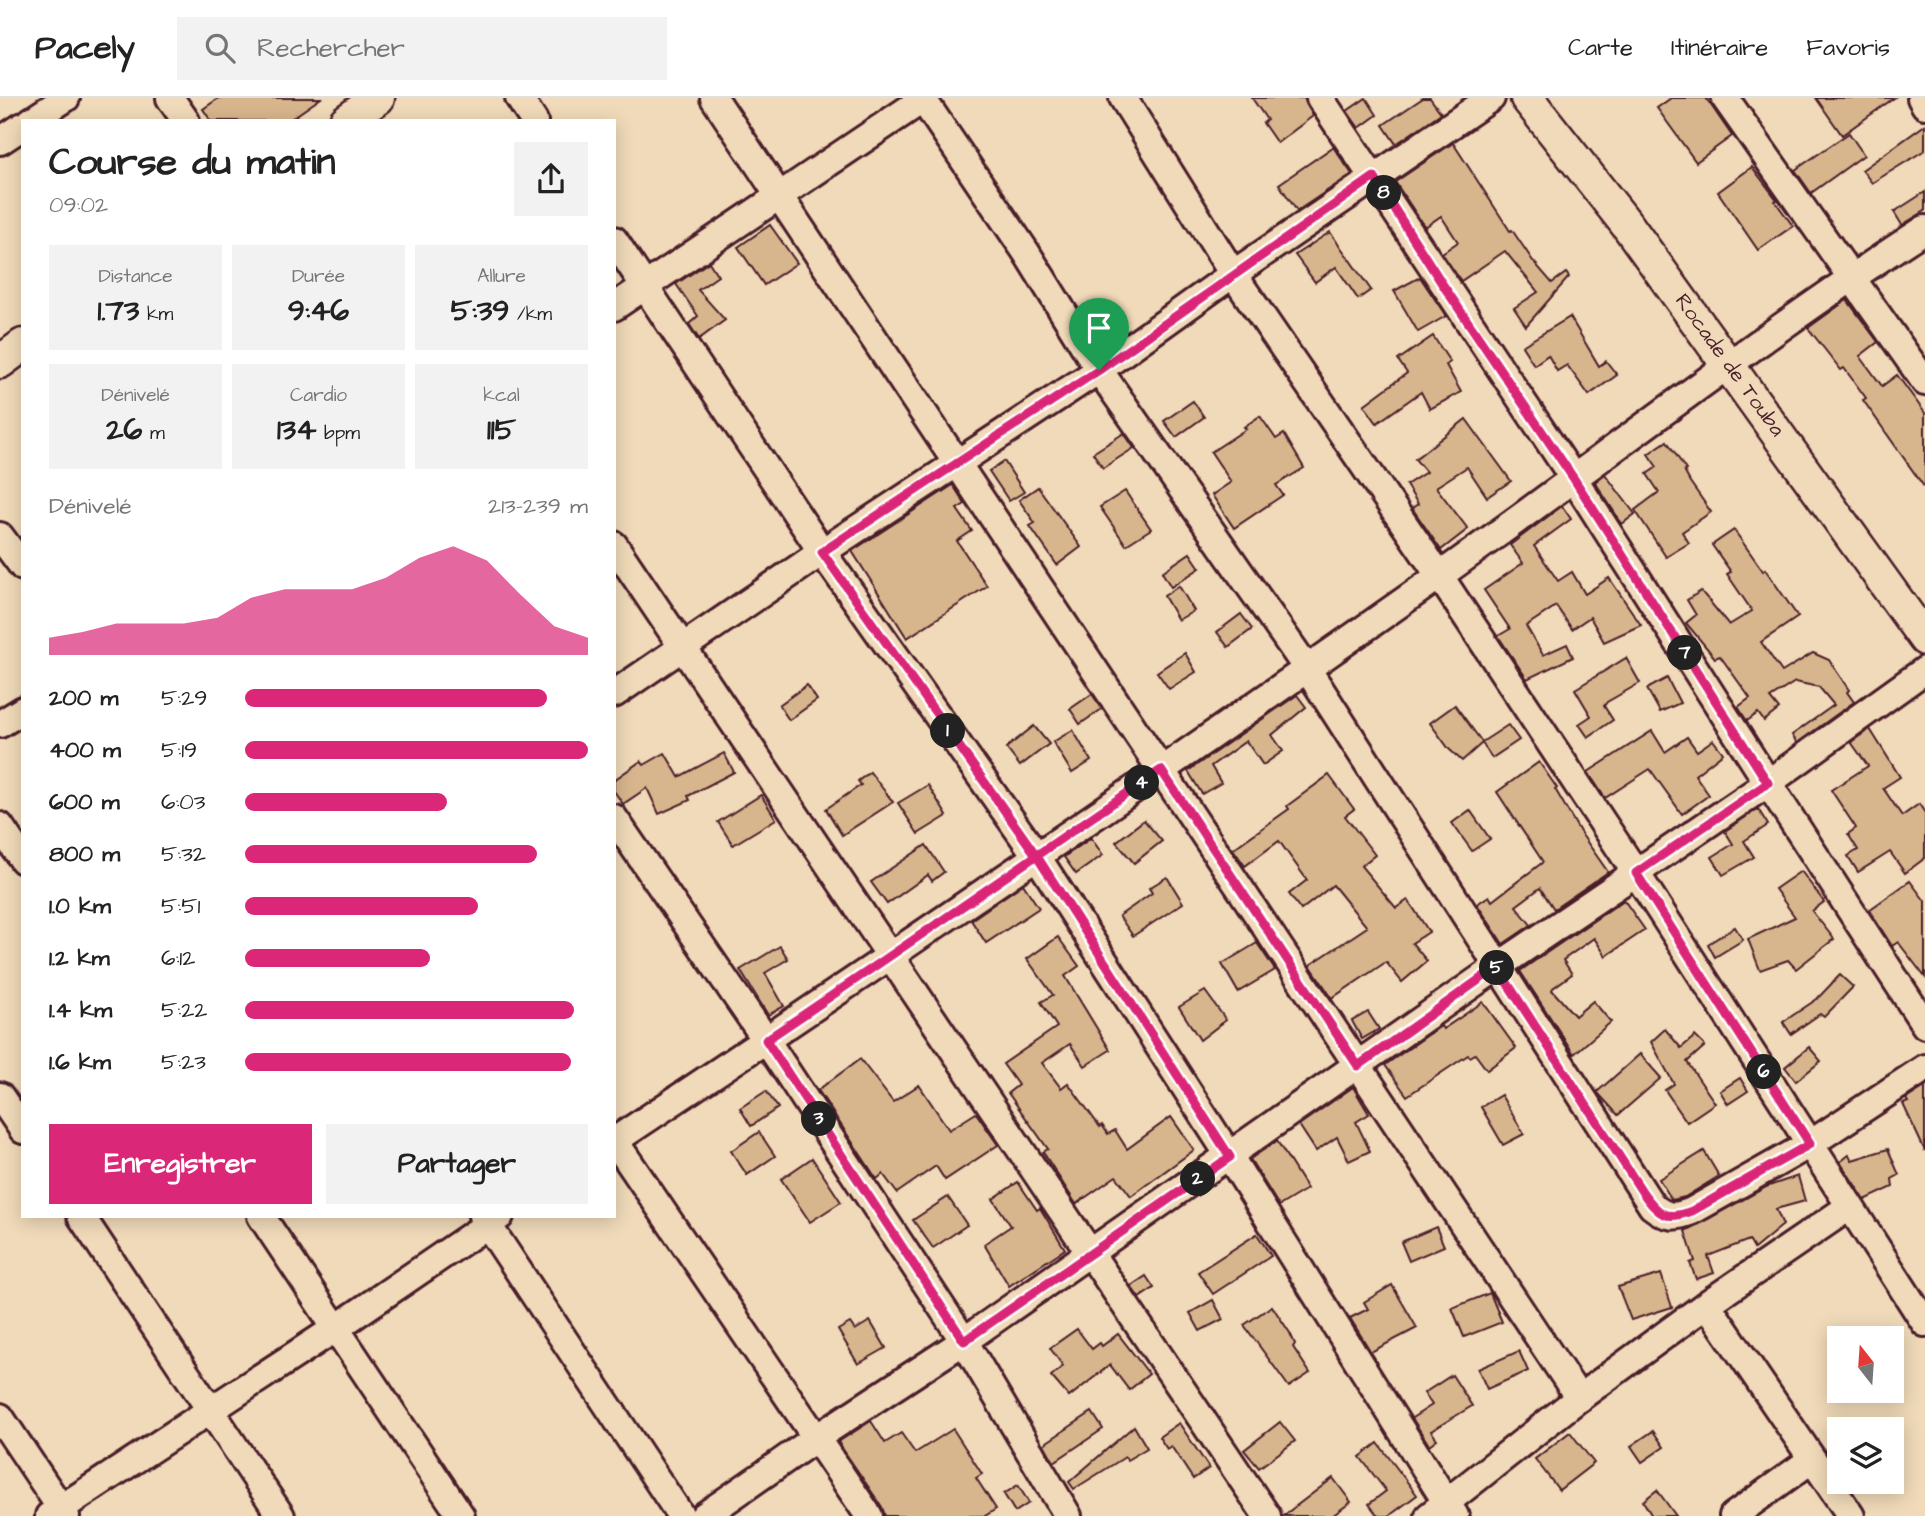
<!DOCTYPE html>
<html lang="fr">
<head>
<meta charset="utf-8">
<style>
	body { margin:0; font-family:"Architects Daughter",sans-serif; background:#f2f2f2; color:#222; height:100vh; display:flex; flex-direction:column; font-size:26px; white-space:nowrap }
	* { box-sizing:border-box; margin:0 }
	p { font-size:23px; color:#767676 }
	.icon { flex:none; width:38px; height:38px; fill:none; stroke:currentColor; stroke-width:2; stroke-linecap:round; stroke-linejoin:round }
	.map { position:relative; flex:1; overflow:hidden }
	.drawer { position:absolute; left:21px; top:21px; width:595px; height:1099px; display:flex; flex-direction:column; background:#fff; border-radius:0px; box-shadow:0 4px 18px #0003 }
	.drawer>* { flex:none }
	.needle { width:46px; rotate:343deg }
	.controls { position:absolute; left:1827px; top:1228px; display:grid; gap:14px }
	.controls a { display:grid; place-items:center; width:77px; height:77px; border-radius:0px; background:#fff; box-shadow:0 4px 18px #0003; font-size:35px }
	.pin { position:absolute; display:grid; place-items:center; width:60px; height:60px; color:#fff; margin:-72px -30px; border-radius:50% 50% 50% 0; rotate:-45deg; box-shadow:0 0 7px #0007 }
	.pin .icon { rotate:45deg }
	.km { position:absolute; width:35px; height:35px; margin:-18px; border-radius:50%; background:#222; color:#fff; font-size:19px; line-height:35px; text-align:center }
	.round { display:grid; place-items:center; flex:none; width:74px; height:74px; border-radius:0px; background:#f2f2f2 }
	.headline { display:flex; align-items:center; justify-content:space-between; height:119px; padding:0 28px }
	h1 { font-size:38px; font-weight:700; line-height:52px }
	.figures { display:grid; grid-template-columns:repeat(3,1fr); gap:10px; height:119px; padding:7px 28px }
	.figures div { display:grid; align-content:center; border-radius:0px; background:#f2f2f2; text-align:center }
	.figures b { font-size:30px; font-weight:700 }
	.figures small { font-size:19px; font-weight:400 }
	.figures p { font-size:19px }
	.chart { height:196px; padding:14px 28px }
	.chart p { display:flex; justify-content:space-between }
	.chart svg { width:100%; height:126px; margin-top:7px; fill:#db2777; opacity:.7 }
	.primary-button { display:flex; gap:14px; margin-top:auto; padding:14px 28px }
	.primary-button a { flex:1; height:80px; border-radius:0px; background:#db2777; color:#fff; font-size:28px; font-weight:700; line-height:80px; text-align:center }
	.primary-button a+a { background:#f2f2f2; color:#222 }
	ul { padding:0 28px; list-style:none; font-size:23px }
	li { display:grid; grid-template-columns:112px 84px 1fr; align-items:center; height:52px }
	li i { height:18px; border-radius:9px; background:#db2777 }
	header { display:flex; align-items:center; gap:42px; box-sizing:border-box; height:98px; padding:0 35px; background:#fff; border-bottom:2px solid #e0e0e0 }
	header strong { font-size:33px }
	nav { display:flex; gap:38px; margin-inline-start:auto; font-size:24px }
	.search { width:490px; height:63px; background:#f2f2f2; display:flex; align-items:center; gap:18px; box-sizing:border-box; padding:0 24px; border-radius:0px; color:#767676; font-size:26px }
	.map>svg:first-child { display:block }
</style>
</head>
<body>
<header>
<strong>Pacely</strong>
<div class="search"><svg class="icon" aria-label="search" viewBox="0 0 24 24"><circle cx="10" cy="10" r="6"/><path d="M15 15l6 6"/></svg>Rechercher</div>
<nav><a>Carte</a><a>Itinéraire</a><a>Favoris</a></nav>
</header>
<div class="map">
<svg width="1925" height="1418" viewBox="0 0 1925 1418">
	<rect width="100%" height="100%" fill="#f0dab9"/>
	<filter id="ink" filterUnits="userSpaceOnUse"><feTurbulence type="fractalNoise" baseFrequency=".0143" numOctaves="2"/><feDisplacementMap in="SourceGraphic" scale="14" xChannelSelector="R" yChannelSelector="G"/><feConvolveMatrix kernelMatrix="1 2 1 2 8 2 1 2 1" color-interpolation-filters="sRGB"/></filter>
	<g filter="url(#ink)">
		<g fill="#d8b68d" stroke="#4a1f2b" stroke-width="2">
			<path d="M219 0H321L288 23H211L203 11Z"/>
			<path d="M1252 0H1304L1313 18 1277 45 1263 25 1267 22Z"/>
			<path d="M1366 0 1377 17 1359 30 1347 13Z"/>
			<path d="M1423 0H1430L1441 15 1396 46 1383 27Z"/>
			<path d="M1671 0H1706L1732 38 1696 64 1657 10Z"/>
			<path d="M1816 0H1894L1842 37Z"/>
			<path d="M1925 27V52L1872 85 1862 72Z"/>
			<path d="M1849 35 1864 57 1811 95 1795 72Z"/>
			<path d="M1453 45 1510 133 1512 132 1533 163 1552 185 1566 175 1569 179 1526 228 1514 210 1538 194 1505 153 1461 183 1442 155 1458 144 1441 118 1425 129 1395 84Z"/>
			<path d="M1333 49 1352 76 1297 113 1279 86Z"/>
			<path d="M1752 69 1777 102 1775 103 1793 128 1758 152 1718 94Z"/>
			<path d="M1925 94V113L1902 127 1894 114Z"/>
			<path d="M770 127 797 165 764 187 738 149Z"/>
			<path d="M1330 134 1371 192 1358 201 1336 169 1315 184 1295 157Z"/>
			<path d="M709 164 718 178 698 192 725 222 699 241 689 226 698 218 676 186Z"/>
			<path d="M1420 179 1446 218 1418 234 1394 193Z"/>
			<path d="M1847 202 1878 244 1860 258 1882 288 1897 277 1925 315V390L1863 302 1866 300 1844 270 1841 272 1808 230Z"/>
			<path d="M1570 219 1599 268 1606 263 1617 277 1589 297 1567 267 1557 273 1548 257 1534 267 1522 248Z"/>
			<path d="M1433 238 1450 264 1446 267 1461 294 1430 311 1421 294 1377 325 1364 307 1407 275 1398 262Z"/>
			<path d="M1193 303 1204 319 1176 339 1164 323Z"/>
			<path d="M1260 318 1276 341 1284 336 1304 370 1276 387 1283 397 1234 430 1212 397 1231 384 1211 354 1246 331 1244 329Z"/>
			<path d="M1466 321 1511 383 1487 399 1467 369 1436 389 1468 431 1441 452 1412 410 1418 406 1406 387 1426 374 1415 361Z"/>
			<path d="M1124 335 1134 350 1103 370 1093 355Z"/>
			<path d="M1667 343 1686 372 1684 373 1690 384 1711 414 1682 434 1689 445 1666 459 1635 412 1659 394 1647 376 1657 369 1648 356Z"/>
			<path d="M1004 363 1024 394 1009 403 989 373Z"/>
			<path d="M1605 376 1635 416 1622 426 1595 384Z"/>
			<path d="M953 387 965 406 957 411 972 433 957 443 987 488 907 540 852 453Z"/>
			<path d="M1038 389 1081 449 1057 467 1030 428 1035 425 1019 402Z"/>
			<path d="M1125 393 1151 431 1126 447 1100 409Z"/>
			<path d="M1562 408 1571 421 1534 448 1558 483 1572 474 1585 496 1609 480 1641 527 1604 544 1590 519 1572 531 1556 508 1526 528 1543 557 1567 546 1573 559 1527 581 1498 538 1510 531 1484 492 1523 465 1510 447Z"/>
			<path d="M1734 432 1763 473 1765 471 1798 519 1761 544 1782 574 1813 555 1829 562 1849 592 1847 594 1854 604 1797 645 1792 637 1834 607 1819 589 1795 584 1770 600 1779 611 1764 623 1758 615 1747 623 1738 609 1750 600 1720 558 1715 560 1686 525 1696 517 1687 502 1701 493 1729 527 1752 513 1727 476 1731 474 1712 447Z"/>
			<path d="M1190 455 1200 470 1171 489 1162 474Z"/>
			<path d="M1179 488 1194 513 1178 522 1164 498Z"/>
			<path d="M1241 516 1252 531 1228 549 1217 534Z"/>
			<path d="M1185 555 1196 574 1169 591 1157 574Z"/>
			<path d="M1626 560 1640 585 1607 604 1604 608 1613 622 1588 639 1579 626 1591 618 1575 591Z"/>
			<path d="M1667 580 1680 605 1660 614 1647 591Z"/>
			<path d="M807 587 817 602 789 622 779 607Z"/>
			<path d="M1092 596 1102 611 1080 626 1070 611Z"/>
			<path d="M1297 597 1306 609 1272 637 1283 653 1263 667 1246 643 1211 668 1221 685 1202 696 1188 673Z"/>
			<path d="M1455 607 1482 644 1508 627 1519 642 1492 660 1482 645 1462 663 1449 651 1430 625Z"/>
			<path d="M1034 628 1049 646 1020 668 1006 650Z"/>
			<path d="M1870 631 1900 679 1883 690 1902 718 1919 706 1925 715V760L1905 775 1890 754 1858 774 1848 758 1858 752 1848 736 1856 730 1831 692 1868 668 1851 644Z"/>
			<path d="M1073 632 1091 663 1072 675 1053 644Z"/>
			<path d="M1652 633 1665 654 1687 639 1697 653 1713 642 1723 655 1695 677 1709 697 1682 716 1650 671 1605 700 1588 674Z"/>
			<path d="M665 655 679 679 724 655 734 674 688 698 690 702 659 716 647 690 623 706 614 693V682L641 663 644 667Z"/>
			<path d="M1539 664 1557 690 1555 691 1580 734 1608 774 1554 811 1540 790 1516 808 1531 827 1503 846 1477 806 1489 798 1492 803 1543 764 1497 694Z"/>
			<path d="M870 674 893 704 842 737 826 711 861 687 858 683Z"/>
			<path d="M1329 677 1354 711 1345 718 1375 757 1361 768 1396 810 1408 802 1429 834 1412 845 1427 863 1402 884 1386 864 1332 900 1310 867 1367 829 1333 787 1301 812 1289 796 1307 782 1279 743 1245 768 1233 751 1289 711 1287 708Z"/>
			<path d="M928 687 947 718 918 736 898 705Z"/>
			<path d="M761 697 776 721 733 747 718 724Z"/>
			<path d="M1758 711 1768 727 1744 743 1754 759 1723 777 1712 759 1733 746 1725 733Z"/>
			<path d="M1470 712 1490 741 1472 753 1452 725Z"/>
			<path d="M1144 722 1162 743 1134 765 1116 744Z"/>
			<path d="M1091 740 1103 757 1076 776 1064 759Z"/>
			<path d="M926 747 944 774 932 783 928 777 887 806 871 784Z"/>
			<path d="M1801 773 1824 804 1812 813 1834 841 1796 871 1788 862 1760 872 1748 841 1795 819 1775 791Z"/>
			<path d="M1167 779 1183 805 1133 838 1119 818 1152 795 1149 790Z"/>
			<path d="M1910 783 1925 803V879L1898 844 1892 848 1869 812Z"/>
			<path d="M1023 786 1039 810 986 845 971 822Z"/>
			<path d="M1624 802 1645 832 1606 858 1594 840 1563 862 1572 876 1553 890 1552 892 1575 918 1593 903 1611 924 1574 956 1520 873Z"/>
			<path d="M1735 829 1743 842 1715 859 1708 846Z"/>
			<path d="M1058 839 1079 868 1065 878 1110 952 1085 968 1070 946 1042 965 1061 990 1068 985 1100 1029 1102 1027 1108 1036 1115 1032 1127 1051 1171 1019 1194 1052 1131 1098 1116 1078 1076 1106 1043 1054 1048 1051 1008 995 1018 987 1003 966 1057 929 1041 904 1053 897 1027 861Z"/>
			<path d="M1257 845 1275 872 1238 894 1222 866Z"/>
			<path d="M780 848 788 861 765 875 784 908 768 917 740 872Z"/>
			<path d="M1840 877 1853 889 1824 919 1820 916 1791 936 1783 924 1817 901Z"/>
			<path d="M1205 893 1226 922 1200 942 1179 909Z"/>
			<path d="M1483 904 1516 950 1487 972 1475 956 1470 959 1468 957 1407 998 1385 967 1441 928 1443 931Z"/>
			<path d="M1368 914 1379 931 1362 941 1352 923Z"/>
			<path d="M1665 931 1681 950 1695 938 1705 948 1687 964 1715 1005 1687 1024 1665 992 1674 986 1651 944Z"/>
			<path d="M1809 949 1821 963 1796 983 1785 969Z"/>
			<path d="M1640 956 1661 980 1618 1017 1597 994Z"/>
			<path d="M860 961 893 1004 919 987 949 1032 976 1015 998 1047 945 1082 936 1068 897 1095 883 1076 877 1081 876 1080 818 992Z"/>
			<path d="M1740 980 1748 993 1728 1006 1720 993Z"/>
			<path d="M1353 989 1369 1016 1356 1024 1370 1053 1349 1063 1337 1039 1316 1053 1299 1027Z"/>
			<path d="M1925 989V1053L1903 1006 1908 1004 1906 1001Z"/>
			<path d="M766 993 778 1010 751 1028 740 1010Z"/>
			<path d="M1501 997 1524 1036 1503 1047 1481 1009Z"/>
			<path d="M759 1034 775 1058 747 1077 731 1053Z"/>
			<path d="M1277 1043 1307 1091 1279 1108 1250 1061Z"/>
			<path d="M1888 1051 1899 1077 1892 1081 1893 1089 1865 1102 1840 1064 1849 1057 1852 1062Z"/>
			<path d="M1704 1053 1719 1078 1685 1099 1672 1102 1659 1081Z"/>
			<path d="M812 1060 841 1104 810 1124 781 1081Z"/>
			<path d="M1798 1078 1805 1103 1776 1111 1783 1127 1754 1151 1749 1142 1708 1158 1714 1175 1696 1181 1690 1165 1695 1163 1685 1133 1766 1089Z"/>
			<path d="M1018 1084 1037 1112 1040 1110 1065 1151 1009 1188 984 1146 1011 1128 993 1101Z"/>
			<path d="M948 1099 967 1127 933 1150 913 1122Z"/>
			<path d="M1436 1129 1444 1148 1409 1163 1401 1144Z"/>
			<path d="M1257 1136 1271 1158 1213 1196 1198 1174Z"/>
			<path d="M1661 1176 1672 1209 1631 1222 1618 1189Z"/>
			<path d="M1146 1178 1154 1190 1139 1200 1131 1188Z"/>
			<path d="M1392 1187 1417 1230 1371 1254 1350 1220 1368 1211 1364 1204Z"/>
			<path d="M1490 1195 1502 1224 1464 1239 1452 1210Z"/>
			<path d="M1213 1202 1223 1221 1200 1233 1190 1215Z"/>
			<path d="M1272 1208 1290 1235 1295 1246 1293 1249 1310 1275 1289 1289 1244 1227Z"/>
			<path d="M870 1223 886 1250 858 1266 838 1232 850 1225 855 1232Z"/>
			<path d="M1077 1231 1092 1251 1100 1245 1102 1248 1118 1236 1149 1276 1129 1292 1110 1267 1069 1299 1051 1278 1063 1268 1050 1250Z"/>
			<path d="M1519 1253 1528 1273 1487 1291 1478 1271Z"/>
			<path d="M1452 1277 1472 1308 1431 1333 1437 1341 1429 1347 1412 1320 1432 1307 1424 1295Z"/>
			<path d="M1092 1314 1103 1331 1054 1364 1044 1346Z"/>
			<path d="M871 1323 885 1345 901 1335 915 1355 953 1331 982 1376 976 1380 996 1411 985 1418H885L882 1409 838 1344Z"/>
			<path d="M1280 1324 1295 1343 1259 1370 1244 1352Z"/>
			<path d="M1179 1325 1209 1370 1193 1381 1171 1348 1167 1351 1159 1339Z"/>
			<path d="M1134 1328 1147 1350 1127 1362 1125 1359 1074 1391 1069 1384Z"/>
			<path d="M1653 1333 1664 1349 1642 1364 1631 1348Z"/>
			<path d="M1570 1334 1594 1365 1559 1392 1535 1361Z"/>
			<path d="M1378 1345 1417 1397 1389 1418H1378L1369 1406 1386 1393 1360 1359Z"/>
			<path d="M1333 1380 1351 1404 1332 1418H1283Z"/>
			<path d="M1018 1387 1029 1405 1015 1414 1004 1396Z"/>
			<path d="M1657 1392 1676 1418H1652L1643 1403Z"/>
		</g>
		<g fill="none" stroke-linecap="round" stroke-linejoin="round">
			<defs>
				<g id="minor">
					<path d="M170 0 186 23"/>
					<path d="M519 0 534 23"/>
					<path d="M714 0 1579 1300"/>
					<path d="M922 0 1026 154 1099 272 1306 569 1652 1108C1667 1120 1675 1120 1692 1113L1810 1046 1925 970"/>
					<path d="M1123 0 1233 176 1439 477 1636 775 1925 1225"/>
					<path d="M1320 0 1574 381 1768 685 1925 927"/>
					<path d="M1725 0 1925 284"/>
					<path d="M1921 0 1925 7"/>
					<path d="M31 23 66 0"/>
					<path d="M0 43 23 28"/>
					<path d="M614 142 822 454 1036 757 1230 1059 1455 1418"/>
					<path d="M614 209 925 0"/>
					<path d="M0 438 23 469"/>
					<path d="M614 447 1267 1418"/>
					<path d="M614 596 822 454 1099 272 1233 176 1491 0"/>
					<path d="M0 626 23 612"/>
					<path d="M614 720 766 942 964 1243 1068 1418"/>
					<path d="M0 728 23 762"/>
					<path d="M0 998 23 1032"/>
					<path d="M614 1042 869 1418"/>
					<path d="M614 1043C893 858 1169 669 1442 476 1603 361 1759 239 1925 131"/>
					<path d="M81 1118 281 1418"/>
					<path d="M261 1118 461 1418"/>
					<path d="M482 1118 681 1418"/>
					<path d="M1707 1206 1851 1418"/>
					<path d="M0 1319 66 1418"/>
					<path d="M49 1418 336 1230 500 1118"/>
					<path d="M704 1418 816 1340 964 1243 1497 869 1768 685 1925 572"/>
					<path d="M1429 1418 1579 1300 1707 1206 1849 1109"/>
					<path d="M1733 1418 1811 1362"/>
				</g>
				<g id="major">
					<path d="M1527 0 1628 128 1925 541"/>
					<path d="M346 23 378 0"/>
					<path d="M0 264 23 247"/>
				</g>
			</defs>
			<use href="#minor" stroke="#4a1f2b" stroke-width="32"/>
			<use href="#major" stroke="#4a1f2b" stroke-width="37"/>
			<use href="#minor" stroke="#f0dab9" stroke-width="26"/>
			<use href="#major" stroke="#f0dab9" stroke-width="32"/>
		</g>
	</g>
	<g fill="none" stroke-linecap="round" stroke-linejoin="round" filter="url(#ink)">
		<defs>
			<path id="route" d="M1099 272 822 454 1036 757 1230 1059 964 1243 766 942C899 853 1029 762 1161 672L1358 968 1497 869 1643 1095C1659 1117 1666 1123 1692 1113L1810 1046 1636 775 1768 685 1574 381 1443 187 1374 79 1099 272"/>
		</defs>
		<use href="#route" stroke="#fff" stroke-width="14"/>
		<use href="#route" stroke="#db2777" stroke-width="9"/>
	</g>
	<g text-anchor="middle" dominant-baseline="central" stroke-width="5" stroke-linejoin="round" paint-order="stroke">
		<g font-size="21" fill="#4a1f2b" stroke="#f0dab9">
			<text transform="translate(1730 267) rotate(54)">Rocade de Touba</text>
		</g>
	</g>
</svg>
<div class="controls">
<a><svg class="needle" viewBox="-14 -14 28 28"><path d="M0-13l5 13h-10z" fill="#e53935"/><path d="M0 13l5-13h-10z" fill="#767676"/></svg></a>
<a><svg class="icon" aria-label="layers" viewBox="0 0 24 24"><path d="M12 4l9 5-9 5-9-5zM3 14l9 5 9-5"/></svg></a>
</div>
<div class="pin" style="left:1099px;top:272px;background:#1e9e55"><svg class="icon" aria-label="arrive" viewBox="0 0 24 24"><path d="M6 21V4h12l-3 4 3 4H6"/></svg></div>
<b class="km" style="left:948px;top:633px">1</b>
<b class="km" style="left:1198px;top:1081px">2</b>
<b class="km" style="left:819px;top:1021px">3</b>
<b class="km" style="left:1142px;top:685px">4</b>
<b class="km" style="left:1497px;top:870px">5</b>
<b class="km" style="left:1764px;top:974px">6</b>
<b class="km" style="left:1685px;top:555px">7</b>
<b class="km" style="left:1384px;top:95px">8</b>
<section class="drawer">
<div class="headline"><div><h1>Course du matin</h1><p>09:02</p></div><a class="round"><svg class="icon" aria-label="share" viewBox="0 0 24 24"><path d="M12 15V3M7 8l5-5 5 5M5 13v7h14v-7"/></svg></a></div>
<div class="figures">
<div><p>Distance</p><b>1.73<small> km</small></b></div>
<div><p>Durée</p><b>9:46</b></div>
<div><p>Allure</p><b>5:39<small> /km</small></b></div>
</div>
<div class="figures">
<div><p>Dénivelé</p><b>26<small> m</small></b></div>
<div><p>Cardio</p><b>134<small> bpm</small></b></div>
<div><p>kcal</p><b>115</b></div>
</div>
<div class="chart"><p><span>Dénivelé</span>213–239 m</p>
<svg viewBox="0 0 160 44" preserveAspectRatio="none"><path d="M0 44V38L10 36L20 33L30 33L40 33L50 31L60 24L70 21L80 21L90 21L100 17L110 10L120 6L130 11L140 23L150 34L160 38V44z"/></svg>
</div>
<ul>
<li><b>200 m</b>5:29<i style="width:88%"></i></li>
<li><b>400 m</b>5:19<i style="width:100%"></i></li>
<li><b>600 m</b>6:03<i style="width:59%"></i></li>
<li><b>800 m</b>5:32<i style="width:85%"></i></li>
<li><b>1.0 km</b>5:51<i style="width:68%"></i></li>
<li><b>1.2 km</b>6:12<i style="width:54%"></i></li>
<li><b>1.4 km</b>5:22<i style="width:96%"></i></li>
<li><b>1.6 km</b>5:23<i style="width:95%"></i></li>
</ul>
<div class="primary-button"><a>Enregistrer</a><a>Partager</a></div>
</section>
</div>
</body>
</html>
